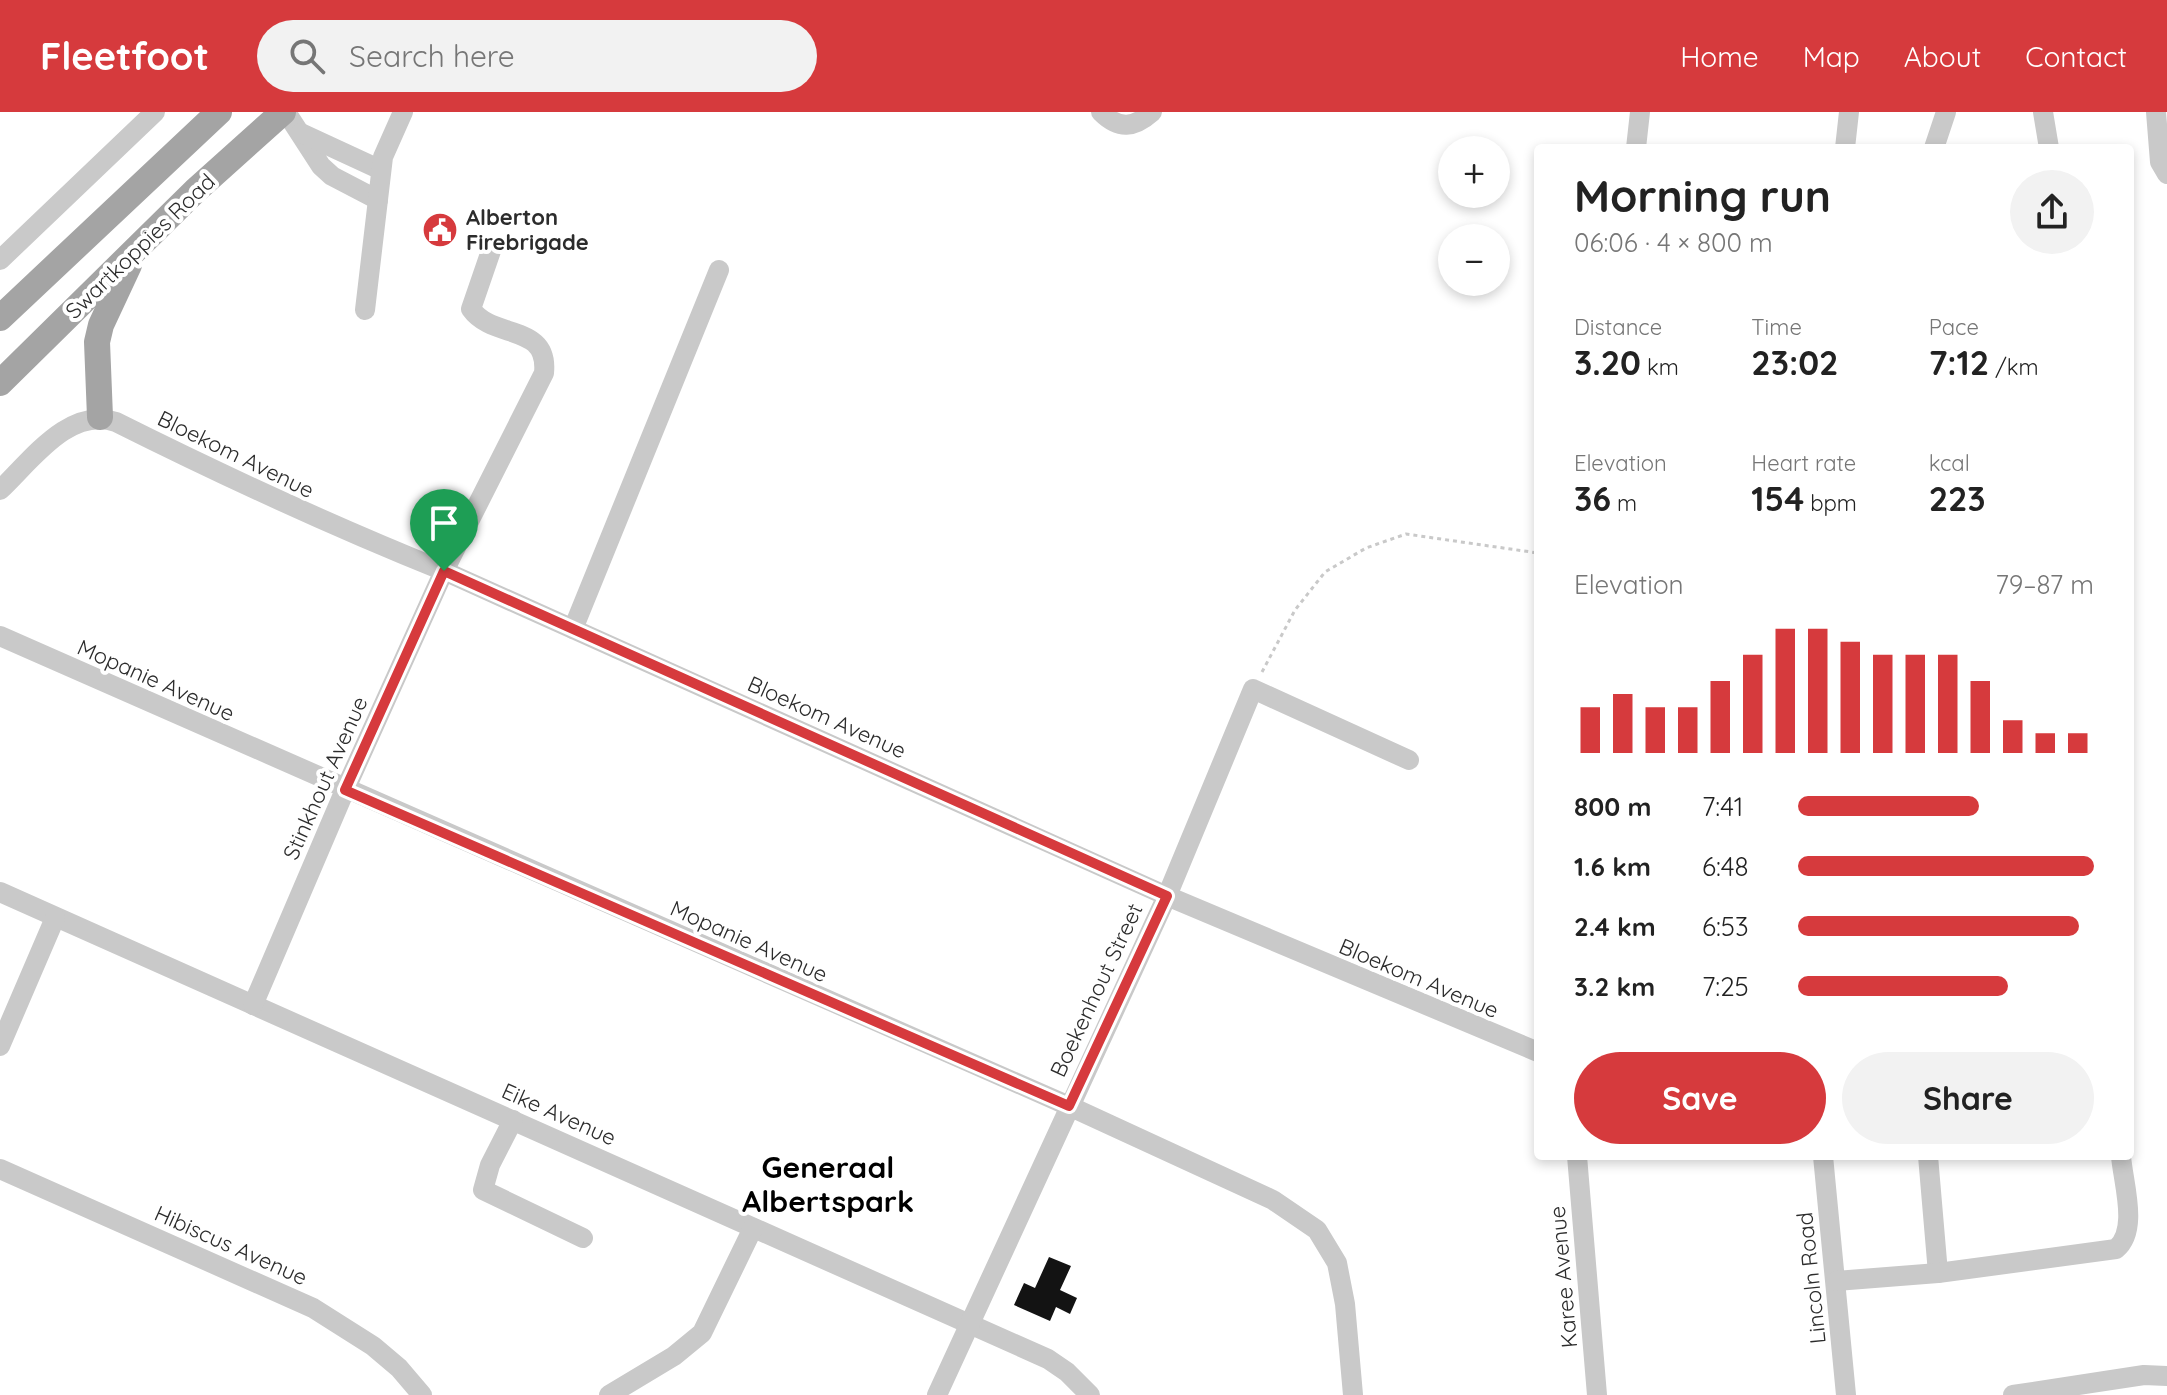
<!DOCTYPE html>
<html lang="en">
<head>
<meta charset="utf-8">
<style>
	body { margin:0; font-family:Quicksand,sans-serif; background:#f2f2f2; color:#222; height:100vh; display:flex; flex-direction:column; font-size:30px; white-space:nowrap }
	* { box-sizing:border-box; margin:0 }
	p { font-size:26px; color:#767676 }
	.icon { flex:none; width:44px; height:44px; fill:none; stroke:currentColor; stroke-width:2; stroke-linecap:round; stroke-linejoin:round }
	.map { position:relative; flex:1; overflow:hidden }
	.drawer { position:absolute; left:1534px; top:32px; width:600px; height:1016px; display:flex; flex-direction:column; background:#fff; border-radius:8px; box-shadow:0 4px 12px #0003 }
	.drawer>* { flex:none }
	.controls { position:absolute; left:1438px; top:24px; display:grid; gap:16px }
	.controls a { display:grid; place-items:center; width:72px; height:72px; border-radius:50%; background:#fff; box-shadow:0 4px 12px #0003; font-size:40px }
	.pin { position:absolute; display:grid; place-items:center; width:68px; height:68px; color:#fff; margin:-82px -34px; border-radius:50% 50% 50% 0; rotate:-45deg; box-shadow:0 0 8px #0007 }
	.pin .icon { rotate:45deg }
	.round { display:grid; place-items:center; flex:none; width:84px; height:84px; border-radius:42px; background:#f2f2f2 }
	.headline { display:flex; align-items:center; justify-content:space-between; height:136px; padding:0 40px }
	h1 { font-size:44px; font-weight:800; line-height:60px }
	.figures { display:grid; grid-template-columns:repeat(3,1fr); gap:12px; height:136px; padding:8px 40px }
	.figures div { display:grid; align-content:center }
	.figures b { font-size:34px; font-weight:800 }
	.figures small { font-size:22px; font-weight:400 }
	.figures p { font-size:22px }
	.chart { height:224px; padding:16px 40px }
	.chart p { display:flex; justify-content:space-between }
	.chart svg { width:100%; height:144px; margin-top:8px; stroke:#d63a3d; stroke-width:6 }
	.primary-button { display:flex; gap:16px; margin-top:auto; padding:16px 40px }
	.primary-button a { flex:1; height:92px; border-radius:48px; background:#d63a3d; color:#fff; font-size:32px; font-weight:800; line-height:92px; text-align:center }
	.primary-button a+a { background:#f2f2f2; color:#222 }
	ul { padding:0 40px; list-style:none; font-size:26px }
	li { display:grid; grid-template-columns:128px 96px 1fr; align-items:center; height:60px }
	li i { height:20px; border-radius:10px; background:#d63a3d }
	header { display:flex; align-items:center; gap:48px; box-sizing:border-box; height:112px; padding:0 40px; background:#d63a3d; color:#fff }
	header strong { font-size:38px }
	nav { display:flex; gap:44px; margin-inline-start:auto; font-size:28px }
	.search { width:560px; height:72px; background:#f2f2f2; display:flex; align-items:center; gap:20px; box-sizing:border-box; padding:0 28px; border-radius:44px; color:#767676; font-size:30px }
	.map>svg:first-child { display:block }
</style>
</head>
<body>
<header>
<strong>Fleetfoot</strong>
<div class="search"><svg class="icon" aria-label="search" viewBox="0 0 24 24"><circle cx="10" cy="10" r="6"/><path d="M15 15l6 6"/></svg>Search here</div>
<nav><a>Home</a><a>Map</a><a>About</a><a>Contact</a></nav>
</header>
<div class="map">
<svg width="2167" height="1283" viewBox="0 0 2167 1283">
	<rect width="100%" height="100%" fill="#fff"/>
	<path fill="#131313" d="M1049 1145 1071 1154 1060 1178 1077 1186 1070 1202 1056 1195 1050 1209 1014 1193 1024 1171 1035 1176Z"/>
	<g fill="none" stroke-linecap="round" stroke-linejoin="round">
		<path stroke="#c9c9c9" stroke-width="3" stroke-dasharray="4 4" stroke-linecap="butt" d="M1262 560 1295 498 1325 460 1366 436 1406 422 1538 441"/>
		<g stroke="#c9c9c9" stroke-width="20">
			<path d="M286 0 321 54 332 64 378 88"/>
			<path d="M1101 0C1119 18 1134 16 1152 0"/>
			<path d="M2043 0 2049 36"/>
			<path d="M2156 0 2160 50 2167 62"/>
			<path d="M301 21 381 58"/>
			<path d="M1636 36 1640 0"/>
			<path d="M1845 36 1849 0"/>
			<path d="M1934 36 1946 0"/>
			<path d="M0 148 155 0"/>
			<path d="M365 198 383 45 403 0"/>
			<path d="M0 378C31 349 69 294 116 310 224 364 332 414 444 459L1167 784 1538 940"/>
			<path d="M573 517 719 158"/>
			<path d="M0 524 1069 994 1273 1088 1317 1118 1337 1151 1345 1192 1353 1283"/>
			<path d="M0 780 1048 1247 1067 1260 1090 1283"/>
			<path d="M253 893 345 678 444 459 544 261C549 211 493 228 471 197L493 133"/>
			<path d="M0 934 55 806"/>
			<path d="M513 1008 490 1053 483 1078 583 1126"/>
			<path d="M1577 1044 1597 1283"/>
			<path d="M1823 1044 1846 1283"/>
			<path d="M1928 1044 1938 1161"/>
			<path d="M0 1057 313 1196 373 1234 399 1256 422 1283"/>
			<path d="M1836 1169 1938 1161 2116 1137C2139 1118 2123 1071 2121 1044"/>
			<path d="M609 1283 674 1244 702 1221 753 1116"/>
			<path d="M937 1283 1167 784 1253 577 1409 648"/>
			<path d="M2013 1283 2144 1263 2167 1264"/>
		</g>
		<g stroke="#a4a4a4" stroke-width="26">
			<path d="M0 206 219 0"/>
			<path d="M0 271 195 79 283 0"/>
			<path d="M100 305 97 230 101 213 129 153"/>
		</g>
	</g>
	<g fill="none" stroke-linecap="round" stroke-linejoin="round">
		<defs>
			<path id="route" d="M444 459 1167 784 1069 994 345 678Z"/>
		</defs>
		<use href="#route" stroke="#fff" stroke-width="16"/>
		<use href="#route" stroke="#d63a3d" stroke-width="10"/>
	</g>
	<defs>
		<symbol id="civic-disc" viewBox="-11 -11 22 22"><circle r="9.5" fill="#d63a3d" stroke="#fff"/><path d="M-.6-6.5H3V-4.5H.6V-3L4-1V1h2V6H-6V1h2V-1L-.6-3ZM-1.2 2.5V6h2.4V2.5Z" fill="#fff"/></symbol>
	</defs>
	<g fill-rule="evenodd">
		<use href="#civic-disc" x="420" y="98" width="40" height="40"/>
	</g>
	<g text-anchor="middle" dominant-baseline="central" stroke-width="8" stroke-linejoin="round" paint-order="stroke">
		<g font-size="22" font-weight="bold" fill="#2c2c2c" stroke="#fff" text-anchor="start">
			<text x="466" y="105">Alberton<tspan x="466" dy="25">Firebrigade</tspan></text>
		</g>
		<g font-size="22" fill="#2c2c2c" stroke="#fff">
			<text transform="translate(140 134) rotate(-44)">Swartkoppies Road</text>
			<text transform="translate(236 342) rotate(26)">Bloekom Avenue</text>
			<text transform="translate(156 568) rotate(24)">Mopanie Avenue</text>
			<text transform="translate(827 605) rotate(24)">Bloekom Avenue</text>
			<text transform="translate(325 666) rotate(-66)">Stinkhout Avenue</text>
			<text transform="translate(749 829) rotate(24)">Mopanie Avenue</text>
			<text transform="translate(1419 866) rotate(23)">Bloekom Avenue</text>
			<text transform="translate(1096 878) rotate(-65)">Boekenhout Street</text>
			<text transform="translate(559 1002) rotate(24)">Eike Avenue</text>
			<text transform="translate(231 1133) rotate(24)">Hibiscus Avenue</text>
			<text transform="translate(1563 1165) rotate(-95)">Karee Avenue</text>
			<text transform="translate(1811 1166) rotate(-96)">Lincoln Road</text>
		</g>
		<g font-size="30" font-weight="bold" fill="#000" stroke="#fff">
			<text x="828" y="1055">Generaal<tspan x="828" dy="34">Albertspark</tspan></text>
		</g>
	</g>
</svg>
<div class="controls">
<a>+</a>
<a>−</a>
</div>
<div class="pin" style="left:444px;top:459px;background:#1e9e55"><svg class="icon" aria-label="arrive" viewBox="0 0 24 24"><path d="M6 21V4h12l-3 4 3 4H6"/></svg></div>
<section class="drawer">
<div class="headline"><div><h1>Morning run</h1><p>06:06 · 4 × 800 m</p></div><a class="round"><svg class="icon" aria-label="share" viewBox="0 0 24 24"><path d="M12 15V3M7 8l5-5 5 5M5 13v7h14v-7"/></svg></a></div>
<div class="figures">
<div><p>Distance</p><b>3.20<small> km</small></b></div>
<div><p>Time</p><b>23:02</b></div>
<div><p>Pace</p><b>7:12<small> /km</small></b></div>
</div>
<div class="figures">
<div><p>Elevation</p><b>36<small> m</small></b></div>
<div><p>Heart rate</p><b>154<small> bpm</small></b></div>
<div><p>kcal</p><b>223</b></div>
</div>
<div class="chart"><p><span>Elevation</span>79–87 m</p>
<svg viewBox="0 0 160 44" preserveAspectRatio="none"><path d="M5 44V30M15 44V26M25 44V30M35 44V30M45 44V22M55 44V14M65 44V6M75 44V6M85 44V10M95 44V14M105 44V14M115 44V14M125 44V22M135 44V34M145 44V38M155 44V38"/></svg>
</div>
<ul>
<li><b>800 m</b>7:41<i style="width:61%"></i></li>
<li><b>1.6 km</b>6:48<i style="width:100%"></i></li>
<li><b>2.4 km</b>6:53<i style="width:95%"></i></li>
<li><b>3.2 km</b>7:25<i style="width:71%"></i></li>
</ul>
<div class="primary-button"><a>Save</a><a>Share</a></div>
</section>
</div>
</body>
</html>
